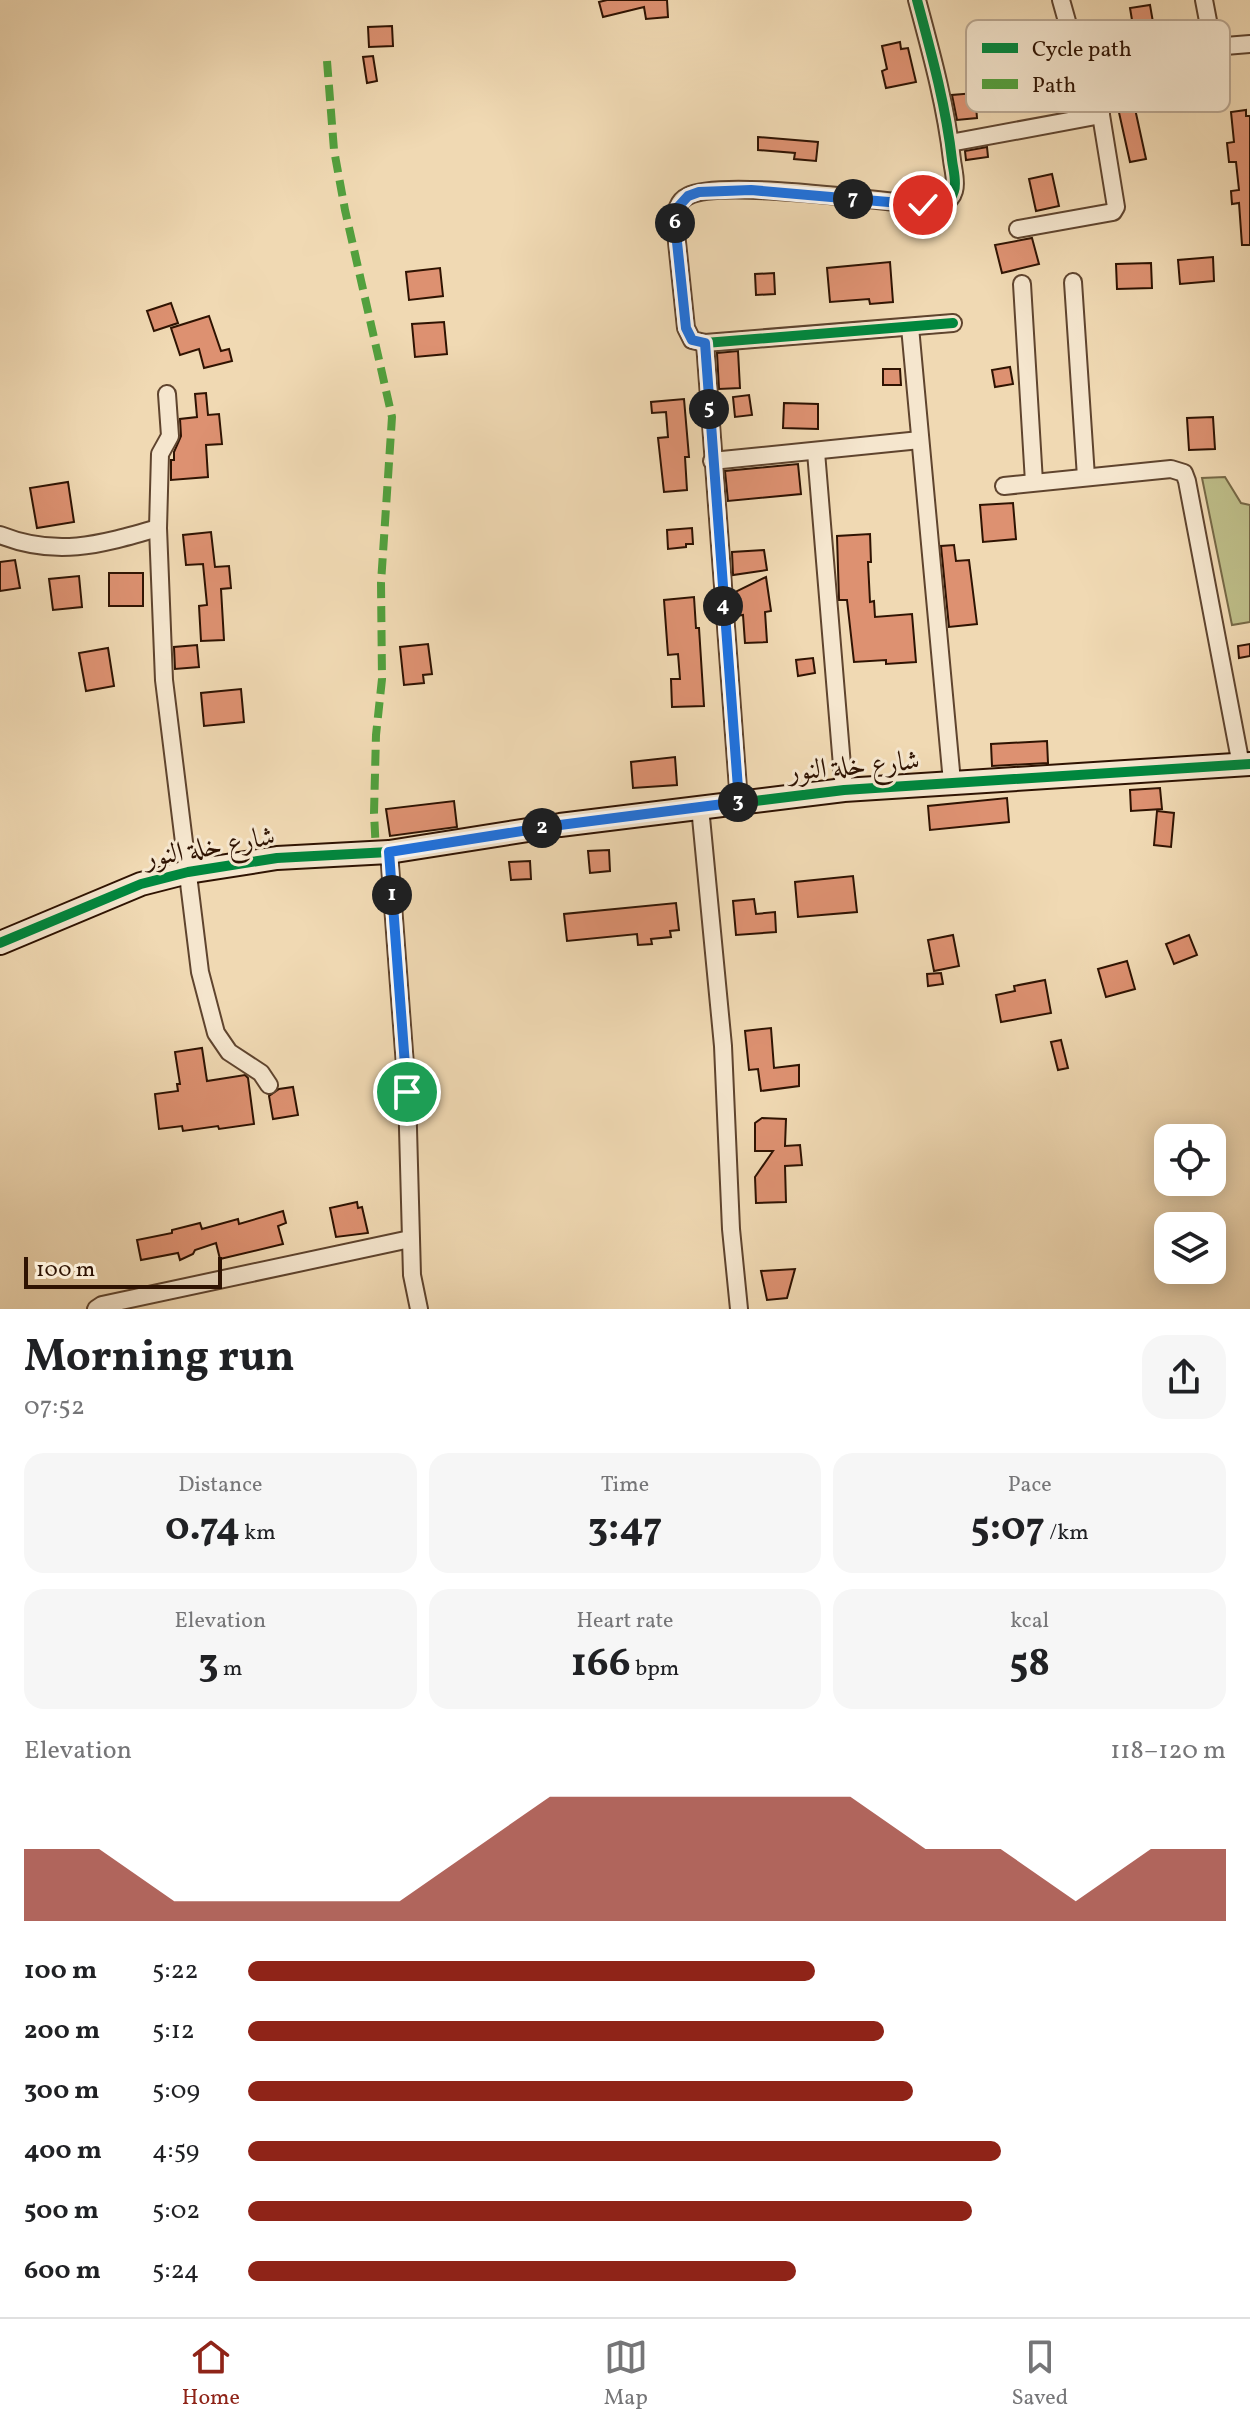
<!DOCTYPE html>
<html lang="en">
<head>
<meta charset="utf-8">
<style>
	body { margin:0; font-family:Vollkorn,Amiri,serif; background:#f6f6f6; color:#202124; height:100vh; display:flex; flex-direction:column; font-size:30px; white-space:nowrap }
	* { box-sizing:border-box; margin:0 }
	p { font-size:26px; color:#757577 }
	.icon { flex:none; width:44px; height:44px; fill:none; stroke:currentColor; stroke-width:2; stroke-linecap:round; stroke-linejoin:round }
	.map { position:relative; height:1309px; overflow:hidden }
	.panel { display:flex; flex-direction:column; background:#fff; flex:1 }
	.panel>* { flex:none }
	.controls { position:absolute; left:1154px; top:1124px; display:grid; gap:16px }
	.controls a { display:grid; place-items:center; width:72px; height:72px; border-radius:16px; background:#fff; box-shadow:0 4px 20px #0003; font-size:40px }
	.scale { position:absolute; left:24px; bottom:20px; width:198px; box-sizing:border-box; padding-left:8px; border:4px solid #2f1302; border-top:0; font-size:22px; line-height:28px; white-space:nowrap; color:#2f1302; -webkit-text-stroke:6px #f5e6ce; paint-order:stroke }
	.pin { position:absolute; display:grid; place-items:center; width:68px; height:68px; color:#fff; margin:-34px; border:4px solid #fff; border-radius:50%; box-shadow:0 2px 8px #0007 }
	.km { position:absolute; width:40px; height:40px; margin:-20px; border-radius:50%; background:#222; color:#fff; font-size:22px; line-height:40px; text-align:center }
	.round { display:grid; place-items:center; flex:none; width:84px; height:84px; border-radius:24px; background:#f6f6f6 }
	.head { display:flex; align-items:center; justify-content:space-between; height:136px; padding:0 24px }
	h1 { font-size:44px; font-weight:700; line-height:60px }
	.metrics { display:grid; grid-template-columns:repeat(3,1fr); gap:12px; height:136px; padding:8px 24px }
	.metrics div { display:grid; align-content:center; border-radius:20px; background:#f6f6f6; text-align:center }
	.metrics b { font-size:40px; font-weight:700 }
	.metrics small { font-size:22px; font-weight:400 }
	.metrics p { font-size:22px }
	.chart { height:224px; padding:16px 24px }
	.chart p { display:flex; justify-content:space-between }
	.chart svg { width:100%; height:144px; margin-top:8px; fill:#8f2418; opacity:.7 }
	ul { padding:0 24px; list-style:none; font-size:26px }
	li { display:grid; grid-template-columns:128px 96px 1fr; align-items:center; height:60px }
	li i { height:20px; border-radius:10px; background:#8f2418 }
	.tab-bar { display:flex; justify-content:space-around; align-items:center; height:112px; border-top:2px solid #e0e0e0; background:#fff; font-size:22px; color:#757577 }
	.tab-bar a { display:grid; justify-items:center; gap:4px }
	.tab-bar .on { color:#8f2418 }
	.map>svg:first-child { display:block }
</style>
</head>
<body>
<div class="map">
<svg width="1250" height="1309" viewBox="0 0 1250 1309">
	<rect width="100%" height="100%" fill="#f0d9b3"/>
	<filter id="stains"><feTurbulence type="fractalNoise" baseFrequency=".0025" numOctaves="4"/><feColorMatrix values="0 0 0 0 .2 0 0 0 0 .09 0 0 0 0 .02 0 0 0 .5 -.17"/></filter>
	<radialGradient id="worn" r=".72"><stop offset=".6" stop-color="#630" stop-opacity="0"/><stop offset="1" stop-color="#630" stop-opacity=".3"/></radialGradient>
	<path fill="#bebe89" stroke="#766846" stroke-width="2" d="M1225 477 1241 503 1250 505V622L1232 625 1202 478Z"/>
	<g fill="#dd9171" stroke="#2f1302" stroke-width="2">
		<path d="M607 0H667L668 17 646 19 644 7 603 17 599 2Z"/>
		<path d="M1150 5 1154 28 1134 32 1130 8Z"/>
		<path d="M392 26 393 46 369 47 368 27Z"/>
		<path d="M900 42 901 49 908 48 916 82 886 88 882 71 887 69 882 46Z"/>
		<path d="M373 56 377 81 367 83 363 57Z"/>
		<path d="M975 93 977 118 957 120 952 95Z"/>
		<path d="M1132 95 1146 159 1130 162 1116 99Z"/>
		<path d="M1246 110V116H1250V245H1242L1239 203 1232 204 1231 191 1239 190 1236 162H1229L1227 143 1234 142 1231 112Z"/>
		<path d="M758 137 818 142 816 161 794 159 795 153 758 150Z"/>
		<path d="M987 147 988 157 966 160 965 151Z"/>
		<path d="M1052 174 1059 206 1036 211 1029 179Z"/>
		<path d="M1032 238 1039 264 1002 273 995 245Z"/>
		<path d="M1213 257 1214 281 1180 284 1178 260Z"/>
		<path d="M890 262 893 302 870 304 869 299 830 302 827 268Z"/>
		<path d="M1151 263 1152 288 1117 289 1116 264Z"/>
		<path d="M440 268 443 296 409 300 406 272Z"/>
		<path d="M774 273 775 294 756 295 755 274Z"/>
		<path d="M171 303 178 323 154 331 147 311Z"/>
		<path d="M209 316 221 351 229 349 232 361 204 368 199 349 180 355 171 328Z"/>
		<path d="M444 322 447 354 415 357 412 324Z"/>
		<path d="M738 351 740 388 719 389 717 353Z"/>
		<path d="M1010 367 1013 384 995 387 992 370Z"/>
		<path d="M883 369H900L901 385H883Z"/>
		<path d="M206 393 208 415 219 414 222 444 206 445 208 477 171 480V460H174V452L181 436 180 419 197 417 195 394Z"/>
		<path d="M749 395 752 415 735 417 733 397Z"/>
		<path d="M684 399 689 457H685L687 490 664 492 658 438 668 437 666 412 652 413 651 402Z"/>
		<path d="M784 403 818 404V429L783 428Z"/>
		<path d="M1213 417 1215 449 1189 450 1187 418Z"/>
		<path d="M798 464 801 494 728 501 725 471Z"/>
		<path d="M68 482 74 522 37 528 30 488Z"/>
		<path d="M1013 503 1016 539 983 542 980 505Z"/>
		<path d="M692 528 693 544H686V547L668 549 667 530Z"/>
		<path d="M211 532 215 567 229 566 231 588 221 589 224 640 201 641 199 606 207 605 203 564 186 565 183 535Z"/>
		<path d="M870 534 871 562H868L870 602 874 601 875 617 912 614 916 662 886 664V660L854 662 847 600H839L837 536Z"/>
		<path d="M954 545 956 561 969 560 977 624 949 627 941 546Z"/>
		<path d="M764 550 767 570 733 575 732 552Z"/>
		<path d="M15 560 20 588 0 591V562Z"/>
		<rect x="109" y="573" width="34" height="33"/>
		<path d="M79 576 82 607 53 610 49 579Z"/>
		<path d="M766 577 771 611 765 612 767 642 745 643 743 615 736 616 735 592Z"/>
		<path d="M694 597 696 628H699L704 706 672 707 671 679H680L678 654 668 655 664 600Z"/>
		<path d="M428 644 432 674 423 675 424 683 404 685 400 647Z"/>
		<path d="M1250 644V656L1239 658 1238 646Z"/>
		<path d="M197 645 199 667 175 669 174 647Z"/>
		<path d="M108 648 114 686 86 691 79 653Z"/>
		<path d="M813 658 815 673 798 676 796 660Z"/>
		<path d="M241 689 244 722 204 726 201 693Z"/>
		<path d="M1047 741 1048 763 992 766 991 744Z"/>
		<path d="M675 757 677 785 633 788 631 762Z"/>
		<path d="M1160 788 1162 809 1131 811 1130 790Z"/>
		<path d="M1007 798 1009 822 930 830 928 806Z"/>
		<path d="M454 801 457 827 390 836 386 809Z"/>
		<path d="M1157 811 1174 813 1171 847 1154 845Z"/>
		<path d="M609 850 610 871 590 873 588 851Z"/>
		<path d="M530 861 531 879 511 880 509 862Z"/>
		<path d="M853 876 857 912 798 917 795 882Z"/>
		<path d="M754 899 756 914 775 912 776 932 736 935 733 901Z"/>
		<path d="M676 903 679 930 670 931 671 937 651 939 652 944 638 945 637 934 567 941 564 914Z"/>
		<path d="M953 935 959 966 934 971 928 940Z"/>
		<path d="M1189 935 1197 955 1174 964 1166 944Z"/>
		<path d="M1127 961 1135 989 1106 997 1098 969Z"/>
		<path d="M941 973 943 984 928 986 927 974Z"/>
		<path d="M1045 980 1051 1013 1001 1022 996 995 1015 991 1014 986Z"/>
		<path d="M771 1028 774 1068 799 1065V1086L761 1091 758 1069 749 1070 745 1031Z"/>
		<path d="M1061 1040 1068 1068 1058 1070 1051 1042Z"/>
		<path d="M202 1048 207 1081 245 1075 248 1078 254 1124 219 1129 218 1126 183 1131 182 1126 159 1129 155 1094 178 1091 177 1084H180L175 1052Z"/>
		<path d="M293 1087 298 1115 273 1119 269 1096 279 1089Z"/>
		<path d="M762 1118 786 1119 785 1146 800 1145 802 1165 785 1166 786 1202 756 1203 755 1177 773 1151H755V1123Z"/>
		<path d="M357 1202 358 1208 362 1207 368 1233 336 1237 330 1208Z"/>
		<path d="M283 1211 286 1223 278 1226 283 1244 220 1259 216 1243 195 1250 193 1254 180 1260 178 1253 141 1260 137 1240 172 1233V1230L200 1223 202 1229 238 1219 239 1224Z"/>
		<path d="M795 1269 787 1298 767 1300 761 1271Z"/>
	</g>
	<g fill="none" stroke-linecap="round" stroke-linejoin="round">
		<defs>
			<g id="street">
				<path d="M917 0C931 52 946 106 952 160 953 169 957 182 954 191 950 206 935 205 923 205 880 201 719 179 688 196 677 201 676 212 675 223L686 328 692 340 705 343 953 323"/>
				<path d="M1204 0 1213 47"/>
				<path d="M1085 65 1213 47 1250 44"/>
				<path d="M950 143 1101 115"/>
				<path d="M1018 229 1113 212 1116 207 1101 115 1085 65 1070 32 1061 0"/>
				<path d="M1073 282 1086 477"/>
				<path d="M1022 284 1034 482"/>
				<path d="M910 327 952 782"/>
				<path d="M705 343 739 802"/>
				<path d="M167 394 170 436 160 454 158 528 164 680 200 972 216 1033 229 1052 261 1073 269 1085"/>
				<path d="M816 452 844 790"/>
				<path d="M712 461 920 440"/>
				<path d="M1004 486 1171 469 1184 473 1187 481 1241 765"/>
				<path d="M0 535C58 558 102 544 158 528"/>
				<path d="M700 807 723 1046 731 1229 739 1309"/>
				<path d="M389 852 407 1092 412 1275 419 1309"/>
				<path d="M96 1309 102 1305 410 1239"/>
			</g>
			<path id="secondary" d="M0 943 141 884 188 872 277 858 389 852 560 825 844 790 1250 764"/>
		</defs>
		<use href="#street" stroke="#5f442e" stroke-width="20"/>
		<use href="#secondary" stroke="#2f1302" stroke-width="26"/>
		<use href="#street" stroke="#f5e6ce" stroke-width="16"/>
		<use href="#secondary" stroke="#f5e6ce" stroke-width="22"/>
		<path stroke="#52a03d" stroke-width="8" stroke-dasharray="16 8" stroke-linecap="butt" d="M327 61 334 150 345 210 392 417 381 583 382 679 376 735 374 813 376 852"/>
		<defs>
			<g id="cycleway">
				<path d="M917 0C931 52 946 106 952 160 953 169 957 182 954 191 950 206 935 205 923 205 880 201 719 179 688 196 677 201 676 212 675 223L686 328 692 340 705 343 953 323"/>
				<path d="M0 943 141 884 188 872 277 858 389 852 560 825 844 790 1250 764"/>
			</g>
		</defs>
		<use href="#cycleway" stroke="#f5e6ce" stroke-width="15"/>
		<use href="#cycleway" stroke="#00873e" stroke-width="10"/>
	</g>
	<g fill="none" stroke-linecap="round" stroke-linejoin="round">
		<defs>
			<path id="route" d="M407 1092 389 852 560 825 739 802 705 343 692 340 686 328 675 223 678 207 688 196 699 192 751 190 923 205"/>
		</defs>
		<use href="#route" stroke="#fff" stroke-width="16"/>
		<use href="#route" stroke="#1a73e8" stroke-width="10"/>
	</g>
	<g text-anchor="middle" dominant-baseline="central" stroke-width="6" stroke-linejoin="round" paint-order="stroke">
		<g font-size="28" fill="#2f1302" stroke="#f5e6ce">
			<text transform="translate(854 767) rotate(-5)">شارع خلة النور</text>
			<text transform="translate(210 848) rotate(-10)">شارع خلة النور</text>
		</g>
	</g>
	<rect x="966" y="20" width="264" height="92" rx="12" fill="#f5e6ce" stroke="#baa791" stroke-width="2"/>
	<rect x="982" y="43" width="36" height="10" fill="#00873e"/>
	<rect x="982" y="79" width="36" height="10" fill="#52a03d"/>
	<g font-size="22" fill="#2f1302">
		<text x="1032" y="56">Cycle path</text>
		<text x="1032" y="92">Path</text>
	</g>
	<rect width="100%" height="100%" filter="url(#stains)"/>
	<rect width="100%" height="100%" fill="url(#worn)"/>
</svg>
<div class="controls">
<a><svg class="icon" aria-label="locate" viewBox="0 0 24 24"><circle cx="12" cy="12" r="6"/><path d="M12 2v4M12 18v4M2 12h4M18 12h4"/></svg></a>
<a><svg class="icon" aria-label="layers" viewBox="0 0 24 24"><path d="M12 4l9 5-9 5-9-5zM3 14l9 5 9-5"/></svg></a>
</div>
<div class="scale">100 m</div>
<div class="pin" style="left:407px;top:1092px;background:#1e9e55"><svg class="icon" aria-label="arrive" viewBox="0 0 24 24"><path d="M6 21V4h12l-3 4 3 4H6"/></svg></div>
<div class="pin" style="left:923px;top:205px;background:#d93025"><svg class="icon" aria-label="check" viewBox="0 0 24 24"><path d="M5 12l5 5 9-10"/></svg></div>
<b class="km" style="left:392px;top:895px">1</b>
<b class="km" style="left:542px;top:828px">2</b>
<b class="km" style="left:738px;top:802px">3</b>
<b class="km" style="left:723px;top:606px">4</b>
<b class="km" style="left:709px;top:409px">5</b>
<b class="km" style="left:675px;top:223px">6</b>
<b class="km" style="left:853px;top:199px">7</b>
</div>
<section class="panel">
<div class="head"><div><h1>Morning run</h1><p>07:52</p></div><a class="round"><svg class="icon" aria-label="share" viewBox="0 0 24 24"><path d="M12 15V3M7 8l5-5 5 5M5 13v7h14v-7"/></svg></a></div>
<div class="metrics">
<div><p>Distance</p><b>0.74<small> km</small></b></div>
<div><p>Time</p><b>3:47</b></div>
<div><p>Pace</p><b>5:07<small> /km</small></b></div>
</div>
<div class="metrics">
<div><p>Elevation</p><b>3<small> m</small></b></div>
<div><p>Heart rate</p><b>166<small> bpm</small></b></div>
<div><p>kcal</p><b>58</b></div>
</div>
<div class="chart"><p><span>Elevation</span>118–120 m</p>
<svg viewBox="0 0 160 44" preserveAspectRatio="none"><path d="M0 44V22L10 22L20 38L30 38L40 38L50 38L60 22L70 6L80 6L90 6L100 6L110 6L120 22L130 22L140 38L150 22L160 22V44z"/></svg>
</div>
<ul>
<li><b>100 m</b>5:22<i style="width:58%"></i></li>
<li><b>200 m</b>5:12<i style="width:65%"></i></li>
<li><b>300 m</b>5:09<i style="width:68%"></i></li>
<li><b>400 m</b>4:59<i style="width:77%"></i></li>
<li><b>500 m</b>5:02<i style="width:74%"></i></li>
<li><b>600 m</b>5:24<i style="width:56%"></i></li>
</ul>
</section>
<nav class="tab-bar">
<a class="on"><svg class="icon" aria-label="home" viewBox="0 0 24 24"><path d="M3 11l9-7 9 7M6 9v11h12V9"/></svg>Home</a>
<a><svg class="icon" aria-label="map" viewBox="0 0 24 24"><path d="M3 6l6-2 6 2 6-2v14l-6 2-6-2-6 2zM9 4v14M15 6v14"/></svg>Map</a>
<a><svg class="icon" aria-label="saved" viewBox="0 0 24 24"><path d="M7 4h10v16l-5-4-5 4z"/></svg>Saved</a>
</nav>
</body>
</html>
